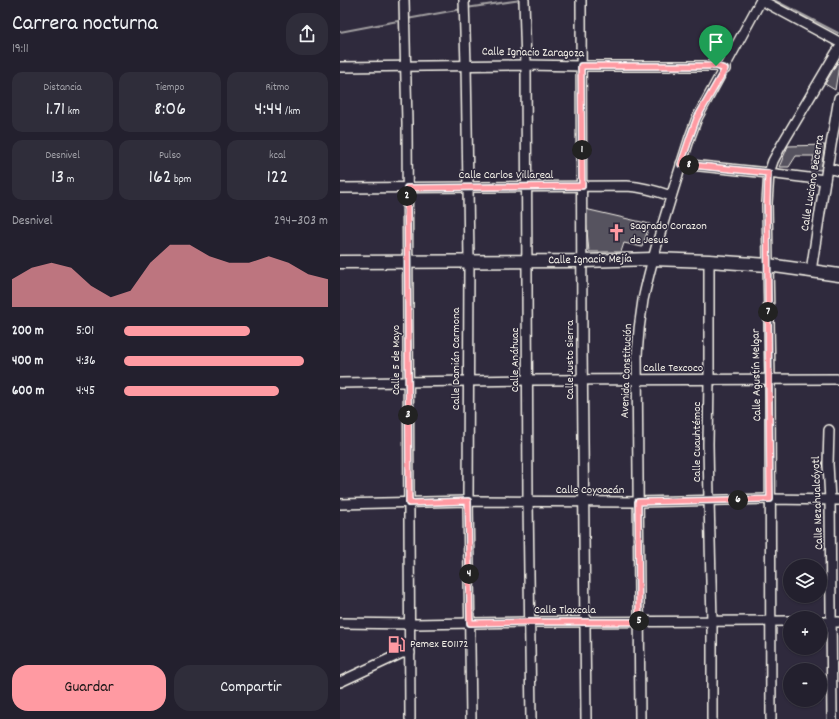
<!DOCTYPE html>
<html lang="es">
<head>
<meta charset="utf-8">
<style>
	body { margin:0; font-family:Dekko,sans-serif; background:#2f2d3a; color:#f1f3f6; height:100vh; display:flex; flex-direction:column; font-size:15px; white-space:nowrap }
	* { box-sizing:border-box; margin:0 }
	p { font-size:13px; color:#a3a3aa }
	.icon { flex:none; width:22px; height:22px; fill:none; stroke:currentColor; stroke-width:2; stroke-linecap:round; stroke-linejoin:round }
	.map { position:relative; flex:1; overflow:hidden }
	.drawer { display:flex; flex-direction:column; background:#23202e; width:340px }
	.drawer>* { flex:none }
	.fabs { position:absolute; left:443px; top:559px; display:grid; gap:8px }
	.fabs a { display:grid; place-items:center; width:44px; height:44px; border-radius:50%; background:#23202e; box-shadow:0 1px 3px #0004,0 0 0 1px #403e4a; font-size:20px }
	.pin { position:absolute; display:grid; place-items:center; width:34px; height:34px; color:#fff; margin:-41px -17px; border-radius:50% 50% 50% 0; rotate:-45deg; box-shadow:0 0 4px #0007 }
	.pin .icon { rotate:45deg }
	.km { position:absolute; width:20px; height:20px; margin:-10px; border-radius:50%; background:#222; color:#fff; font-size:11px; line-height:20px; text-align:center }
	.round { display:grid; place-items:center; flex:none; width:42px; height:42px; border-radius:16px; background:#2f2d3a }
	.headline { display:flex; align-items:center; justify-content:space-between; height:68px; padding:0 12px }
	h1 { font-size:22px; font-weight:600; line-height:30px }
	.figures { display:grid; grid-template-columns:repeat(3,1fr); gap:6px; height:68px; padding:4px 12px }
	.figures div { display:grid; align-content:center; border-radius:10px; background:#2f2d3a; text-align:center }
	.figures b { font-size:20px; font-weight:600 }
	.figures small { font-size:11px; font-weight:400 }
	.figures p { font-size:11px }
	.chart { height:112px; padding:8px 12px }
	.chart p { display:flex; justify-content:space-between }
	.chart svg { width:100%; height:72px; margin-top:4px; fill:#ff9aa2; opacity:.7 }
	.action { display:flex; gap:8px; margin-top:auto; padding:8px 12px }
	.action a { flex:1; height:46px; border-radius:16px; background:#ff9aa2; color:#111; font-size:16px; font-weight:600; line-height:46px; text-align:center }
	.action a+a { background:#2f2d3a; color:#f1f3f6 }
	ul { padding:0 12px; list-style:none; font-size:13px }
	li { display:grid; grid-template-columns:64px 48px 1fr; align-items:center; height:30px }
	li i { height:10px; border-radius:5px; background:#ff9aa2 }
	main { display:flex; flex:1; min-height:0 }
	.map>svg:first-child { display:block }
</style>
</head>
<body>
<main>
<section class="drawer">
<div class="headline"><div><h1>Carrera nocturna</h1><p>19:11</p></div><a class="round"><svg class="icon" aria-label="share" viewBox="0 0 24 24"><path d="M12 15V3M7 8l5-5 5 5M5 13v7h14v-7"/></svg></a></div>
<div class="figures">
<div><p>Distancia</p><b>1.71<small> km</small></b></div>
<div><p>Tiempo</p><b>8:06</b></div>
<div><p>Ritmo</p><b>4:44<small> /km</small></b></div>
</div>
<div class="figures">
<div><p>Desnivel</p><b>13<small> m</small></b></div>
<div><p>Pulso</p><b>162<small> bpm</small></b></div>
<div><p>kcal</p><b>122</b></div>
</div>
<div class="chart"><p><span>Desnivel</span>294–303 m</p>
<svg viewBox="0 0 160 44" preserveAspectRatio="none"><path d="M0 44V27L10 20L20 17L30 20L40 31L50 38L60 34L70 17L80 6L90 6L100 13L110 17L120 17L130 13L140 17L150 24L160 27V44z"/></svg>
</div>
<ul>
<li><b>200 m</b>5:01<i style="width:62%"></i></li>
<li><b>400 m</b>4:36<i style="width:88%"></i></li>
<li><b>600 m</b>4:45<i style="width:76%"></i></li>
</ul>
<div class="action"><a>Guardar</a><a>Compartir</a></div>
</section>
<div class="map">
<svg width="499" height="719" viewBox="0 0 499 719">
	<rect width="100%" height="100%" fill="#2f2a3d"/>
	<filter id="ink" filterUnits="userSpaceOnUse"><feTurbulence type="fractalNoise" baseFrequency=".025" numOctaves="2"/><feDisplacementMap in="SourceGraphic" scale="8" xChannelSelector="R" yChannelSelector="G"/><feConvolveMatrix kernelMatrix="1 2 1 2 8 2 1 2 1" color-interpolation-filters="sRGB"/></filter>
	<g filter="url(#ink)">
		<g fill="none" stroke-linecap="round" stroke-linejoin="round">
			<g stroke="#a19ea0" stroke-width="2">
				<path d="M434 0 498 33"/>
				<path d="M126 8 181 0"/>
				<path d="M67 19 122 9"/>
				<path d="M0 32 63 20"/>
			</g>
		</g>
		<g fill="#56525f" stroke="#f4f1e8">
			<path d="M497 63 499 65 495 90 485 84Z"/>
			<path d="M485 145 481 170 471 169 474 156H456L449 167H439L448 146Z"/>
			<path d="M245 209 310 224 302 247 284 243 281 252H249Z"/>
		</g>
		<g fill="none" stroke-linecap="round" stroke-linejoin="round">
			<defs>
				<g id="minor">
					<path d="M64 0 67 123 70 719"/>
					<path d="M124 0 126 65 128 187 129 261 128 501 131 719"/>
					<path d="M184 0 186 65 188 501 191 719"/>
					<path d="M241 0 242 347 246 719"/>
					<path d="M421 0 499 42"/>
					<path d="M0 67 186 65 241 66H376L385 69"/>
					<path d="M341 164 428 173 485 180"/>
					<path d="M487 168 499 171"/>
					<path d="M0 188 287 186C303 187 317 191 331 196"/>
					<path d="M369 261V380L368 444 369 500 372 621V719"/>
					<path d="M471 271 485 180 499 98"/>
					<path d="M0 383 187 380 499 379"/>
					<path d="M489 430 488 464 490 500 492 719"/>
					<path d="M0 504 128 501 298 502 430 499 499 500"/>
					<path d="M480 622H499"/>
					<path d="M0 623 75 624 190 622 450 621"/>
					<path d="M0 682 62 653H70"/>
					<path d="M300 719 297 355C298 336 300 318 303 300 315 245 333 191 350 137L357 118 421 0"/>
					<path d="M431 719 430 379 427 203 429 173 433 161 441 146 496 53 499 49"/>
				</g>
				<path id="major" d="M0 262 242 261 313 259 369 261 428 265 471 271 499 275"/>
			</defs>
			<use href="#minor" stroke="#f4f1e8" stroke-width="12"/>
			<use href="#major" stroke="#f4f1e8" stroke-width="15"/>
			<use href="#minor" stroke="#2f2a3d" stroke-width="9"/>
			<use href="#major" stroke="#2f2a3d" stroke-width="12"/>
		</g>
	</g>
	<g fill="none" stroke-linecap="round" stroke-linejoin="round" filter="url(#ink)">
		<defs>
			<path id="route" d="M241 66H376L385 69 357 118 350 137 341 164 428 173 427 203 430 499 298 502 299 622H190L130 623 128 501 69 503 67 188 242 186Z"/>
		</defs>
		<use href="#route" stroke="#fff" stroke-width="8"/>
		<use href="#route" stroke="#ff9aa2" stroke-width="5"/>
	</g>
	<defs>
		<symbol id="church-bare" viewBox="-9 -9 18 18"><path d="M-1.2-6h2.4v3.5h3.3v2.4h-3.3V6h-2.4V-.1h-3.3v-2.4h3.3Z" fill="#ff9aa2" stroke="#2f2a3d" stroke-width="2.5" paint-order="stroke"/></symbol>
		<symbol id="fuel-bare" viewBox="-9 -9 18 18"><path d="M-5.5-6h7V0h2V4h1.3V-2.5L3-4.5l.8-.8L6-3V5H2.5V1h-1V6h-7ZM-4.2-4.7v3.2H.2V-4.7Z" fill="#ff9aa2" stroke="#2f2a3d" stroke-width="2.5" paint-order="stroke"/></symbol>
	</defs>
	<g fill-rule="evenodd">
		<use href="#church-bare" x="264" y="220" width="25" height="25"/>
		<use href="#fuel-bare" x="44" y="632" width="25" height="25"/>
	</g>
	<g text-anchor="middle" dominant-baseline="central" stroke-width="3" stroke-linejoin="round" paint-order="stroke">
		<g font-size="12" fill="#f4f1e8" stroke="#2f2a3d">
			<text transform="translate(193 53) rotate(1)">Calle Ignacio Zaragoza</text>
			<text x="166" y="175">Calle Carlos Villareal</text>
			<text transform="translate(473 183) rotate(-81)">Calle Luciano Becerra</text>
			<text transform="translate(250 260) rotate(-1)">Calle Ignacio Mejía</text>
			<text transform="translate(116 359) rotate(-90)">Calle Damián Carmona</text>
			<text transform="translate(56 360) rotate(-90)">Calle 5 de Mayo</text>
			<text transform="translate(175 360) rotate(-90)">Calle Anáhuac</text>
			<text transform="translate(230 360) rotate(-90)">Calle Justo Sierra</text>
			<text x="333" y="368">Calle Texcoco</text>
			<text transform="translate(287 371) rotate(-88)">Avenida Constitución</text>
			<text transform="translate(417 375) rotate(-91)">Calle Agustín Melgar</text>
			<text transform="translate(357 442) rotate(-90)">Calle Cuauhtémoc</text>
			<text x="250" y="490">Calle Coyoacán</text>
			<text transform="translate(478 503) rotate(-92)">Calle Nezahualcóyotl</text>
			<text x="225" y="610">Calle Tlaxcala</text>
		</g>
		<g font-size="12" fill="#f4f1e8" stroke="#2f2a3d" text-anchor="start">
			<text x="290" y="226">Sagrado Corazon<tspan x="290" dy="14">de Jesus</tspan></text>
			<text x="70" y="644">Pemex E01172</text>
		</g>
	</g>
</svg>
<div class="fabs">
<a><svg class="icon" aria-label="layers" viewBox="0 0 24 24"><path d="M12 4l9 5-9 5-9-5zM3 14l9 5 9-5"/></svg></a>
<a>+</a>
<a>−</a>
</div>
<div class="pin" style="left:376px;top:66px;background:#1e9e55"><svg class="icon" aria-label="arrive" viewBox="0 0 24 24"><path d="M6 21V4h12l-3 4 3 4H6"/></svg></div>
<b class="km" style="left:242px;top:150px">1</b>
<b class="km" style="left:67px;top:196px">2</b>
<b class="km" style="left:68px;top:415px">3</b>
<b class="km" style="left:129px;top:574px">4</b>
<b class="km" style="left:299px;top:621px">5</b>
<b class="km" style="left:398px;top:500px">6</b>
<b class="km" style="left:428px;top:312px">7</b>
<b class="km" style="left:349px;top:165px">8</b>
</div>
</main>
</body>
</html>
